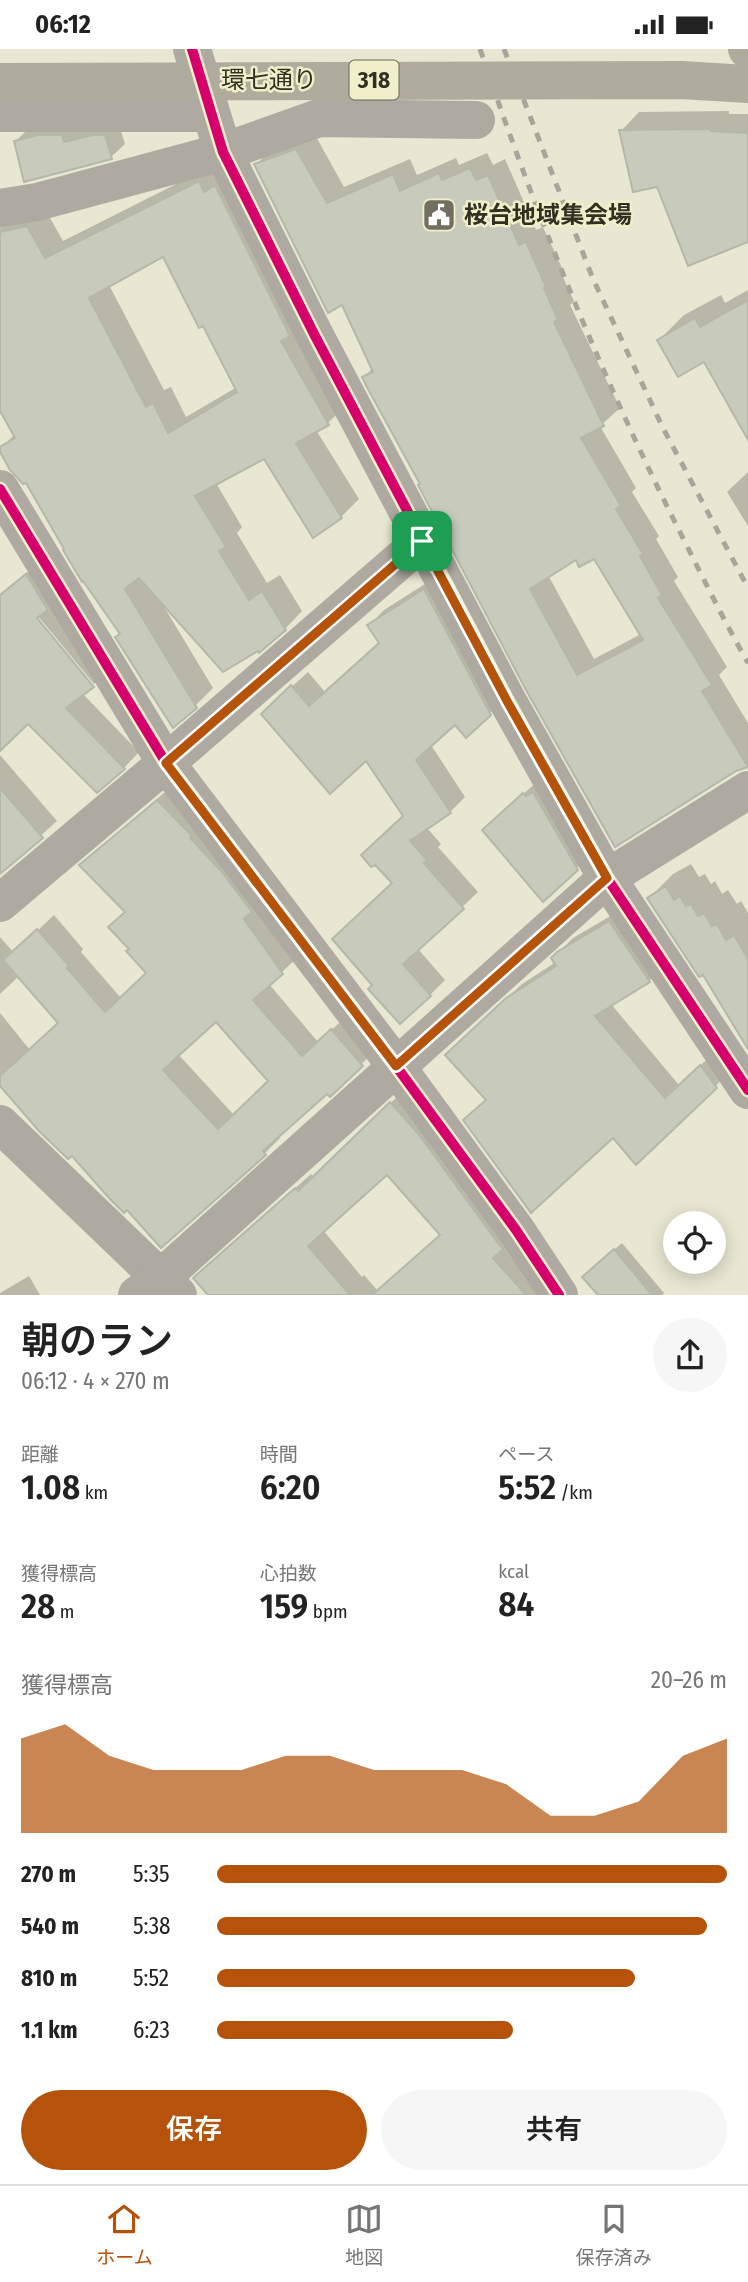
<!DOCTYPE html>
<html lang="ja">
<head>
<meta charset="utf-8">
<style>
	body { margin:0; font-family:"Fira Sans Condensed","Noto Sans JP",sans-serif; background:#f6f6f6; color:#222; height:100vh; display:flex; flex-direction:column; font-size:26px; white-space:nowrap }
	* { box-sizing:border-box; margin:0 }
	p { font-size:23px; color:#767676 }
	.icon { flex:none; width:38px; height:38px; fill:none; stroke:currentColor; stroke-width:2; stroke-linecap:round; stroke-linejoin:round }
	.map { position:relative; height:1246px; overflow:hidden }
	.sheet { display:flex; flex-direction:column; background:#fff; flex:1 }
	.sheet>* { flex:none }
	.tools { position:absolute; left:663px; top:1162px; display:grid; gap:14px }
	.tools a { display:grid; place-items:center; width:63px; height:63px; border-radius:50%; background:#fff; box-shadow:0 4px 18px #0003; font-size:35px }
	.pin { position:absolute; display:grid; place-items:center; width:60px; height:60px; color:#fff; margin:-30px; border-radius:14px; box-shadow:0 4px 10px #0006 }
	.round { display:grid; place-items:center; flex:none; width:74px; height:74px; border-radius:37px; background:#f6f6f6 }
	.summary { display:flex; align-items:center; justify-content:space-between; height:119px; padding:0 21px }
	h1 { font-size:38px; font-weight:600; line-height:52px }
	.figures { display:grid; grid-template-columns:repeat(3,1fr); gap:10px; height:119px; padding:7px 21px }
	.figures div { display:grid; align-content:center }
	.figures b { font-size:35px; font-weight:600 }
	.figures small { font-size:19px; font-weight:400 }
	.figures p { font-size:19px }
	.chart { height:196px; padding:14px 21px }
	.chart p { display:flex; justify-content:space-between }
	.chart svg { width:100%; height:126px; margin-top:7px; fill:#b45309; opacity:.7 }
	.primary-button { display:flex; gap:14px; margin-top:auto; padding:14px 21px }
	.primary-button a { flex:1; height:80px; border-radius:42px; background:#b45309; color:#fff; font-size:28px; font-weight:600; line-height:80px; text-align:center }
	.primary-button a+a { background:#f6f6f6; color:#222 }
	ul { padding:0 21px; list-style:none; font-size:23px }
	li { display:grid; grid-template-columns:112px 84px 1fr; align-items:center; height:52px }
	li i { height:18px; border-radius:9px; background:#b45309 }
	.status { display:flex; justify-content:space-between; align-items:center; height:49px; padding:0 35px; background:#fff; direction:ltr }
	.status svg { height:19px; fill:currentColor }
	.menu { display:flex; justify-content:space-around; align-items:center; height:98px; border-top:2px solid #e0e0e0; background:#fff; font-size:19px; color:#767676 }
	.menu a { display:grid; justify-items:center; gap:4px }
	.menu .selected { color:#b45309 }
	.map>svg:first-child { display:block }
</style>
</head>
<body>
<div class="status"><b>06:12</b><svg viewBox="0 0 49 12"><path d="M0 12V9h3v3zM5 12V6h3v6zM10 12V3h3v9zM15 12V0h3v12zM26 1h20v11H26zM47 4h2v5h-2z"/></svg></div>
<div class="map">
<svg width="748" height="1246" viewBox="0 0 748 1246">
	<rect width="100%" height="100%" fill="#e8e7d2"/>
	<g fill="#0003" fill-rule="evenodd">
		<path d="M729 62V65H748V191L658 136 621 82 639 63Z"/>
		<path d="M118 73 125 95 111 108 16 92 29 79Z"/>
		<path d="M314 84 344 138 410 110 417 126 456 109 459 116 487 104 493 116 505 110 536 181 543 178 562 219 560 222 574 252 570 256 620 359 600 377 636 439 632 443 659 487 656 490 678 528 674 532 727 618 719 626 748 674V717L736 721 615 796 364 328 373 319 343 254 256 116 272 99ZM595 508 641 585 594 610 548 526 576 509Z"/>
		<path d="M214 116 345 357 327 375 316 381 359 450 341 468 264 408 216 434 242 478 237 484 267 534 280 526 302 562 285 580 163 556 213 639 195 657 122 584 26 431 0 400 15 385 0 358V179L5 174 45 160 63 192ZM164 206 237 338 186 368 171 338 164 341 109 236Z"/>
		<path d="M748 241V387L705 310 659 291 684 266 721 246 725 254Z"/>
		<path d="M748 423V477L727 443Z"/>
		<path d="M42 511 108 621 94 635 33 561 30 563 82 644 139 703 124 719 28 672 0 699V545Z"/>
		<path d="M439 526 505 650 489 665 455 674 431 696 465 748 450 763 427 779 441 795 438 798 478 843 418 900 445 931 430 946 375 935 405 767 367 710 278 650 308 623 325 643 381 594 369 577 384 561Z"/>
		<path d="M0 706 57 772 0 823Z"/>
		<path d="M540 730 592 804 576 820 500 766Z"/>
		<path d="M173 736 297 909 269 935 318 993 348 966 377 1000 330 1046 327 1042 278 1086 280 1089 265 1104 127 1159 0 1034V964L30 1001 60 973 19 927 0 945V888L14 904 54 866 83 900 81 903 121 949 148 924 131 900 126 862 81 816ZM216 971 270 1032 234 1066 178 1005Z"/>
		<path d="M691 815 699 828 705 825 711 835 715 832 722 845 728 841 737 855 741 852 748 864V998L703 924 649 849 673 825Z"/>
		<path d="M624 859 663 918 649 932 611 955 679 1036 715 1003 730 1023 636 1113 613 1086 488 1050 462 992 522 935 556 913 553 909 573 889Z"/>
		<path d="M406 1039 555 1246H211V1215L311 1125 314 1129ZM387 1124 442 1185 377 1241 364 1226 362 1228 323 1181Z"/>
		<path d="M622 1194 664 1244 662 1246H606L595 1217Z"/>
		<path d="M29 1227 40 1246H0V1244Z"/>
	</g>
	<g fill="#c8cbbc" stroke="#b4b8a8" stroke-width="2" fill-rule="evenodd">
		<path d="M711 80V82L748 84V193L688 217 657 138 633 143 619 81Z"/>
		<path d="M38 86H62L64 93 93 86H105L112 110 24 133 14 92Z"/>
		<path d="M296 100 327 154 393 125 400 142 439 124 442 131 470 119 476 131 488 126 519 196 526 193 546 238 544 239 558 271 554 273 604 377 581 389 621 457 616 460 643 505 640 507 662 546 658 549 712 636 702 642 748 718 736 722 615 798 526 641 418 436 420 435 368 340 362 328 373 323 342 256 328 264 254 115ZM594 510 643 591 577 626 530 540 576 511 579 518Z"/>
		<path d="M199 132 204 143 215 136 290 287 281 292 329 376 296 394 342 469 313 489 264 410 195 447 226 498 219 502 249 551 262 542 286 581 259 604 258 602 223 623 139 529 125 540 197 659 173 679 115 588 120 585 83 532 82 533 63 501 64 500 26 434 23 435 10 421 0 403V398L15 389 0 362V183L27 177 45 209ZM163 208 199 279 203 277 237 343 168 384 153 354 146 358 89 249Z"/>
		<path d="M748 251V391L704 313 678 328 657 291 695 269 700 278Z"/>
		<path d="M26 525 48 561 37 569 94 638 66 659 125 720 97 744 28 675 0 702V546Z"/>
		<path d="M424 540 491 666 466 689 455 676 416 711 451 764 410 792 427 811 424 814 464 860 403 915 431 947 400 975 368 940 372 936 332 890 392 834 375 816 371 818 361 806 403 767 366 712 330 745 261 665 291 636 309 657 379 594 367 576Z"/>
		<path d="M0 739 43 789 0 825Z"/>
		<path d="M533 743 578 821 543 853 482 781 523 744 526 747Z"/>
		<path d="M157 751 192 787 190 789 221 822 252 863 244 870 283 925 253 951 302 1007 331 980 363 1017 330 1048 327 1045 263 1102 266 1106 161 1199 127 1161 124 1164 109 1149 72 1107 68 1110 39 1082 0 1037V1027L58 974 3 911 37 880 69 917 67 919 105 963 146 924 126 902 129 900 108 878 125 863 79 816ZM216 973 268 1032 218 1080 163 1021Z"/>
		<path d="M666 837 674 851 680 847 686 857 691 855 698 867 704 864 712 877 717 875 726 891 734 886 748 910V1000L703 926 699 928 647 849Z"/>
		<path d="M609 872 650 933 595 967 665 1049 700 1016 717 1039 636 1116 613 1089 531 1164 463 1071 486 1051 445 1006 506 949 556 917 551 909 557 903Z"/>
		<path d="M390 1053 420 1087 498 1194 503 1200 493 1209 526 1246H372L440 1186 387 1126 308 1197 350 1246H208L193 1229 295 1139 298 1142Z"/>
		<path d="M614 1200 652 1246H598L582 1228Z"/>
	</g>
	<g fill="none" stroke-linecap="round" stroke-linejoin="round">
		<g stroke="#aeaaa1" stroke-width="38">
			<path d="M192 0 223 103 314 285 507 651 607 829 748 1041"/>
			<path d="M0 64H210"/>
			<path d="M0 159 37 153 223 103 319 69 476 71"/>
			<path d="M0 440 166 714 396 1017 516 1181 559 1246"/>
			<path d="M0 854 166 714 422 492"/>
			<path d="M0 1075 178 1246"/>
			<path d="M137 1246 161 1229 607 829 748 741"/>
		</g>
		<path stroke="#afab9d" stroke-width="38" d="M747 0H748"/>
		<g stroke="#a7a69a" stroke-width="5" stroke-dasharray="9 9" stroke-linecap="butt">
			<path d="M480 0C538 172 606 339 689 501 708 539 727 577 748 614"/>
			<path d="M504 0 593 230 663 379 748 539"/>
		</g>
		<path stroke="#afab9d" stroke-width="38" d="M0 33 681 31 748 35"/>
		<defs>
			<g id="cycleway">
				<path d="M192 0 223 103 314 285 507 651 607 829 748 1041"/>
				<path d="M0 440 166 714 396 1017 516 1181 559 1246"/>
			</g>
		</defs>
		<use href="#cycleway" stroke="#f0efca" stroke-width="15"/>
		<use href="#cycleway" stroke="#d6006c" stroke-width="10"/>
	</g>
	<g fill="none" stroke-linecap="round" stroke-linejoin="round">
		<defs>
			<path id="route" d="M422 492 507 652 607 829 396 1017 166 714Z"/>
		</defs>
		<use href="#route" stroke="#fff" stroke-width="14"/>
		<use href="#route" stroke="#b45309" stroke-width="9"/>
	</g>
	<defs>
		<symbol id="civic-square" viewBox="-11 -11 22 22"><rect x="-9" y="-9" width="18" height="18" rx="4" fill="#717060" stroke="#f0efca"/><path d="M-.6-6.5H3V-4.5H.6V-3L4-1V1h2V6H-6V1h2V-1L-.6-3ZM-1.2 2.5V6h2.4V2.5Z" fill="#fff"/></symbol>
	</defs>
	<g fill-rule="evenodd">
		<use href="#civic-square" x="420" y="147" width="38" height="38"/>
	</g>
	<g text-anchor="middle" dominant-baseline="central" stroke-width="5" stroke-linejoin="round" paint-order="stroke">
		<rect fill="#f0efca" stroke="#6a6954" stroke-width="2" x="349.5" y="11.5" width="49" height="39" rx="5"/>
		<g font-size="23" font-weight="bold" fill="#313022">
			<text x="374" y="31">318</text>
		</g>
		<g font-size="24" fill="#313022" stroke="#f0efca">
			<text x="269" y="31">環七通り</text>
		</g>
		<g font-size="24" font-weight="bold" fill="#313022" stroke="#f0efca" text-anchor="start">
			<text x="464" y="166">桜台地域集会場</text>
		</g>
	</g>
</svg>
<div class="tools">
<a><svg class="icon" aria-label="locate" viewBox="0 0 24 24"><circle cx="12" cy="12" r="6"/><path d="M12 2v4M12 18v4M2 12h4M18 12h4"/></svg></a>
</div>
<div class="pin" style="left:422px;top:492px;background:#1e9e55"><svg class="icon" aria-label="arrive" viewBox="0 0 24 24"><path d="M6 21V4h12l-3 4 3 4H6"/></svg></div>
</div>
<section class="sheet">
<div class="summary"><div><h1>朝のラン</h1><p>06:12 · 4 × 270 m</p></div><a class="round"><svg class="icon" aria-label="share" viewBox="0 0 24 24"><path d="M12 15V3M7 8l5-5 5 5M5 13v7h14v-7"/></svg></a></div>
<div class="figures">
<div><p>距離</p><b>1.08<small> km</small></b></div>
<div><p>時間</p><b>6:20</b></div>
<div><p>ペース</p><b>5:52<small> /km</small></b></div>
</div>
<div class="figures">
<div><p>獲得標高</p><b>28<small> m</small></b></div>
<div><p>心拍数</p><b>159<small> bpm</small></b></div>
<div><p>kcal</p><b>84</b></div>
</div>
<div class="chart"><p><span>獲得標高</span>20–26 m</p>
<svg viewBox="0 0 160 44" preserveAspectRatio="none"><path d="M0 44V11L10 6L20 17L30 22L40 22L50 22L60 17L70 17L80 22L90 22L100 22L110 27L120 38L130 38L140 33L150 17L160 11V44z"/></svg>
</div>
<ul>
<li><b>270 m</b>5:35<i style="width:100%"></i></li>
<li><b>540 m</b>5:38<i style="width:96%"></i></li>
<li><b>810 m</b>5:52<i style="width:82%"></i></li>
<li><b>1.1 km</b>6:23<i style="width:58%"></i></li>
</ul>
<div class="primary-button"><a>保存</a><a>共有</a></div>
</section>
<nav class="menu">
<a class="selected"><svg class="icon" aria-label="home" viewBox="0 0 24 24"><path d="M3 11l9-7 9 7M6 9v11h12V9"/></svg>ホーム</a>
<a><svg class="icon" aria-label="map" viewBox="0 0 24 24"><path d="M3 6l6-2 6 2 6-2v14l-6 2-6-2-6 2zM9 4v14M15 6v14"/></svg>地図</a>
<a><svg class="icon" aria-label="saved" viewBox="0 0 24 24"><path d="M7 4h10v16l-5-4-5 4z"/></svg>保存済み</a>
</nav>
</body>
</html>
